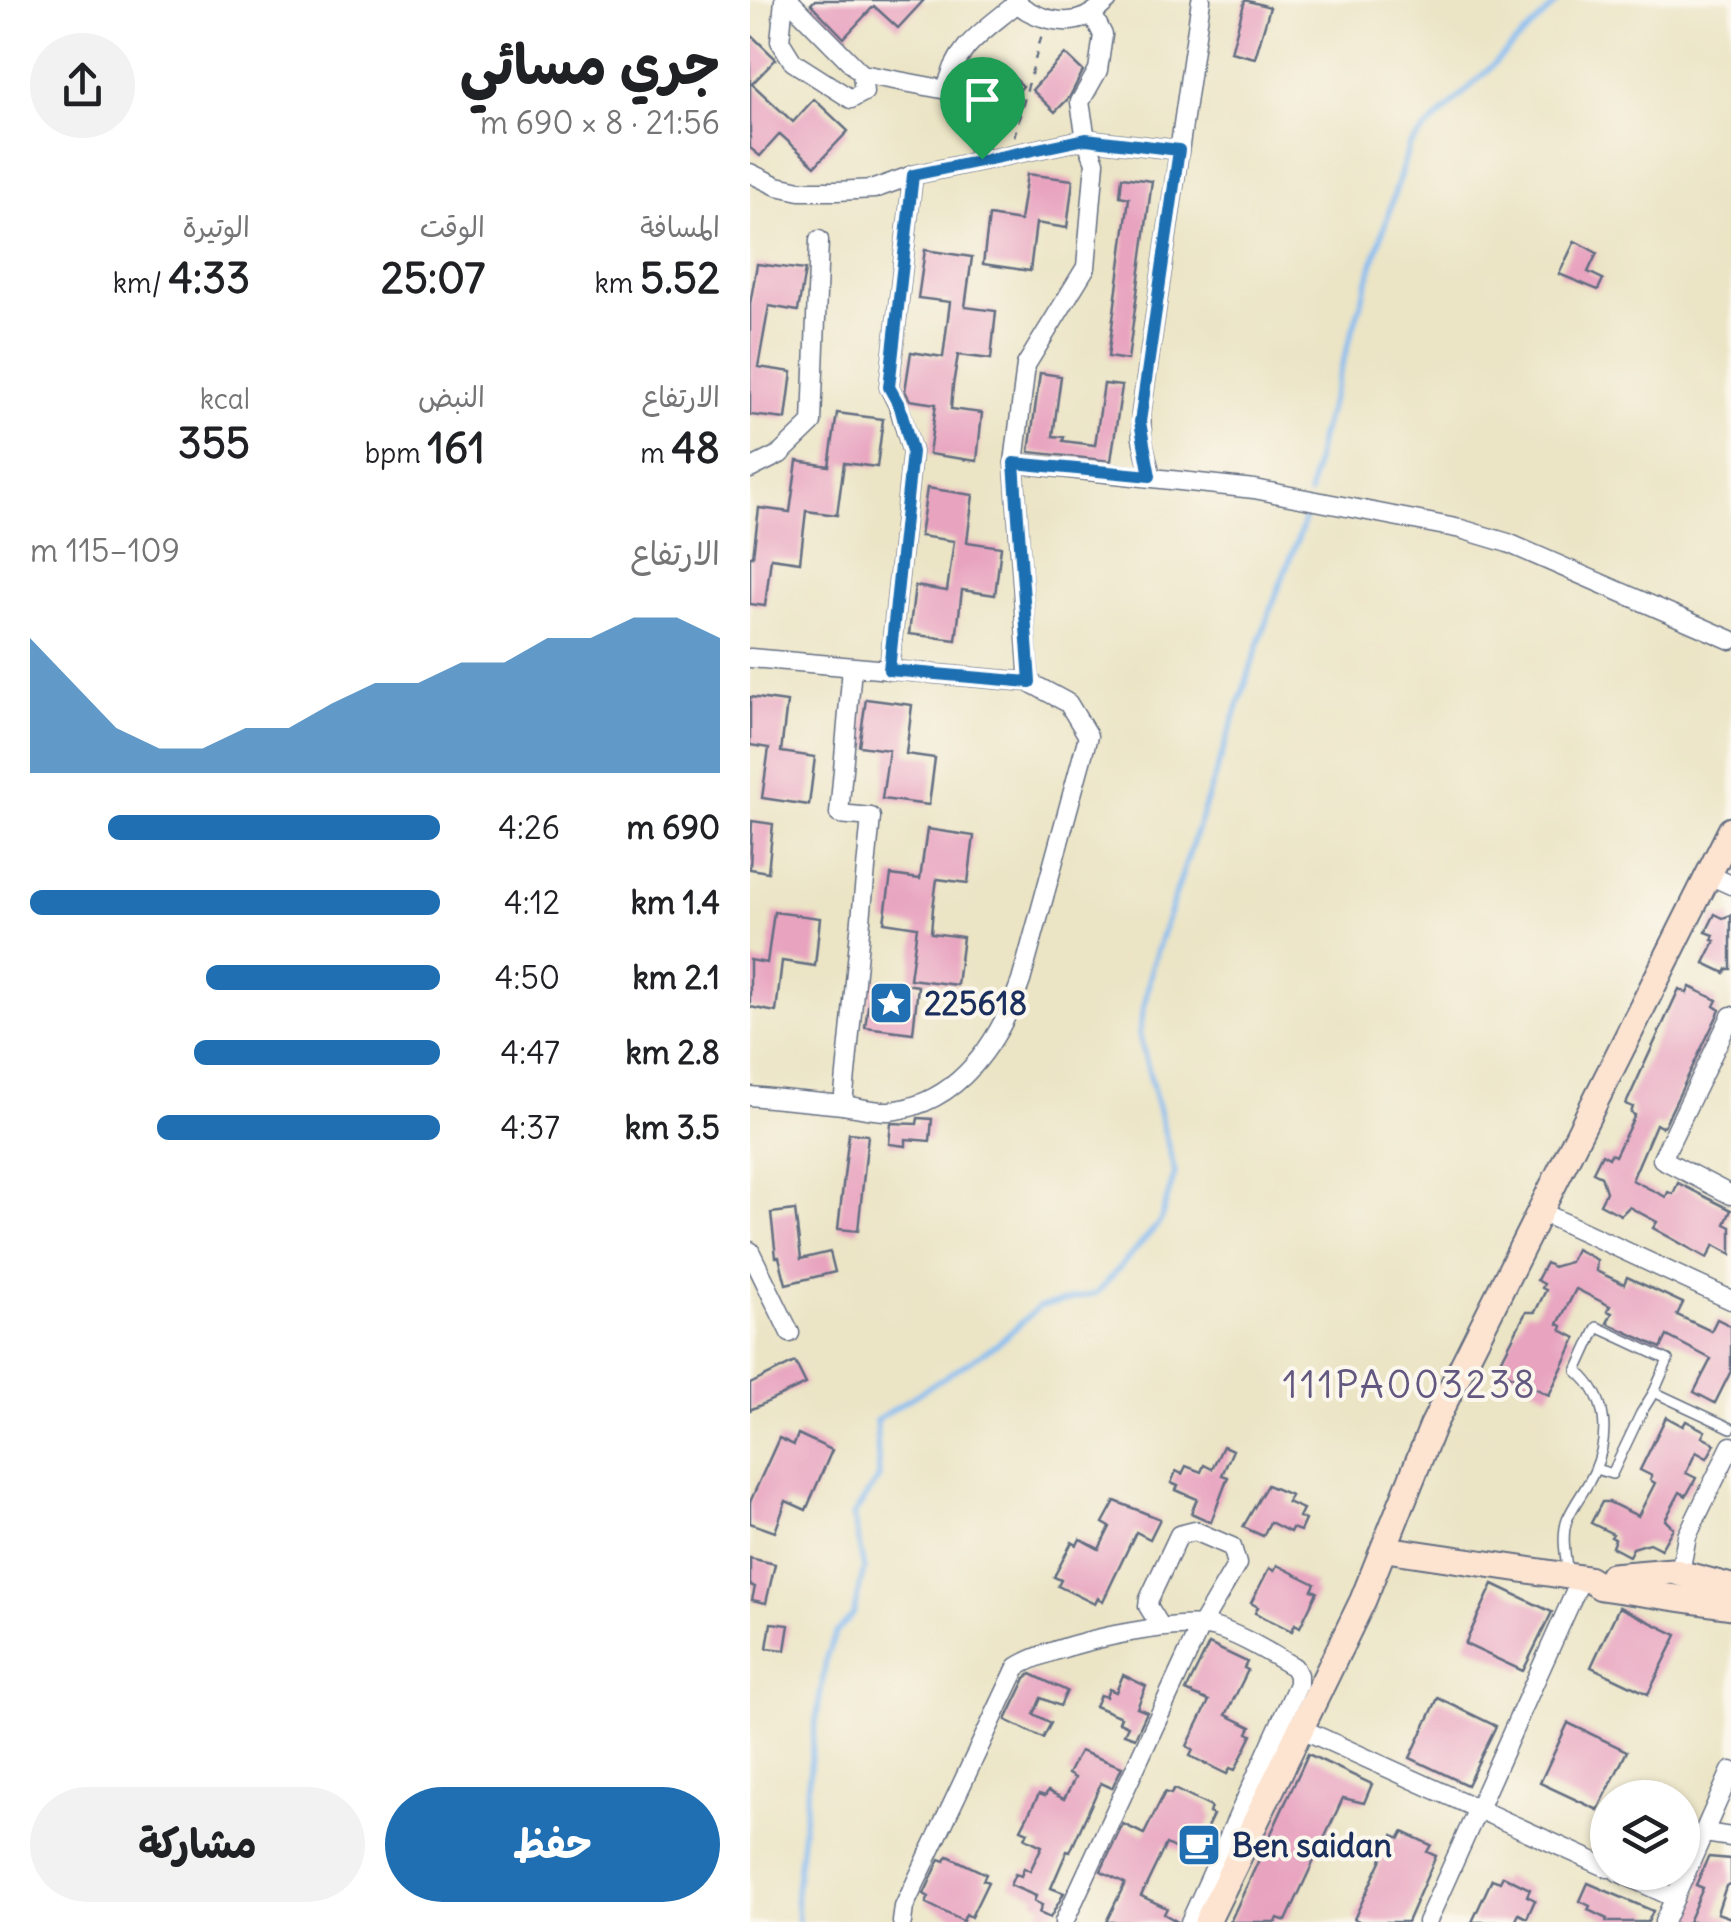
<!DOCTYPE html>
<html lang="ar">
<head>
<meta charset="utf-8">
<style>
	body { margin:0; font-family:Delius,"Playpen Sans Arabic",sans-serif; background:#f2f2f2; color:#202124; direction:rtl; height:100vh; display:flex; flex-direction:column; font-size:38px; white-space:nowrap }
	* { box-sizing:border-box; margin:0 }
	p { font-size:32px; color:#757577 }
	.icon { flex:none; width:55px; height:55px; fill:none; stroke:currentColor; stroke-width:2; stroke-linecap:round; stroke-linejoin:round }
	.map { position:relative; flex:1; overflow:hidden; direction:ltr }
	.details { display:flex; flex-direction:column; background:#fff; width:750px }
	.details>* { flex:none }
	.tools { position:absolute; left:840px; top:1780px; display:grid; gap:20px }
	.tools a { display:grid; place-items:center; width:110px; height:110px; border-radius:50%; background:#fff; box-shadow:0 2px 8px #0004; font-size:50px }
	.pin { position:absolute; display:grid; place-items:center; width:85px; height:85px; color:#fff; margin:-102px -42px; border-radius:50% 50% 50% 0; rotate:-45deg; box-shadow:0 0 10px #0007 }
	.pin .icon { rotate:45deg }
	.round { display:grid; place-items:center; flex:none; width:105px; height:105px; border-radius:52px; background:#f2f2f2 }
	.overview { display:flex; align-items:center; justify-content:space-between; height:170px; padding:0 30px }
	h1 { font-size:55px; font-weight:700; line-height:75px }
	.stats { display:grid; grid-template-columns:repeat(3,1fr); gap:15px; height:170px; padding:10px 30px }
	.stats div { display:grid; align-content:center }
	.stats b { font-size:42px; font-weight:700 }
	.stats small { font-size:28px; font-weight:400 }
	.stats p { font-size:28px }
	.chart { height:280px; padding:20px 30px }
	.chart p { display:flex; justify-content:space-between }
	.chart svg { width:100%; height:180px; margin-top:10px; fill:#1f6fb2; opacity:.7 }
	.button { display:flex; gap:20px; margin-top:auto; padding:20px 30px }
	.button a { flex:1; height:115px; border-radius:60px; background:#1f6fb2; color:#fff; font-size:40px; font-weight:700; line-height:115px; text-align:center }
	.button a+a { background:#f2f2f2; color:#202124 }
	ul { padding:0 30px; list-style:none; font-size:32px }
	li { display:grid; grid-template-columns:160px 120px 1fr; align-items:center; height:75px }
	li i { height:25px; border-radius:12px; background:#1f6fb2 }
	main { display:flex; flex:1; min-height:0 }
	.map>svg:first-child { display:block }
</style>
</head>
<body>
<main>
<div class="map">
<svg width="981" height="1922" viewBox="0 0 981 1922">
	<rect width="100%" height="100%" fill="#fbf7ec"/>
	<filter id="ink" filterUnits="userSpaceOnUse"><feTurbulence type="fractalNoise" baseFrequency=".01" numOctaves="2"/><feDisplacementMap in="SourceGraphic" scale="20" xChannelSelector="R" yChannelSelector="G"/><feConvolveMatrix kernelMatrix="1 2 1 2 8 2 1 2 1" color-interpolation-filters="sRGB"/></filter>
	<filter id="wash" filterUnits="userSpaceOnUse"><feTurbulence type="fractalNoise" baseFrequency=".0048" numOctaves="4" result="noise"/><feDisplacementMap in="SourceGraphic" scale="40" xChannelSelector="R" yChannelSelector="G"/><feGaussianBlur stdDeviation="2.25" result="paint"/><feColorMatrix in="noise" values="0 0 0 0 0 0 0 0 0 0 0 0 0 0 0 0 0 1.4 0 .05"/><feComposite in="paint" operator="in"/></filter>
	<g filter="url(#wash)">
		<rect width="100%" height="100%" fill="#ebe4c5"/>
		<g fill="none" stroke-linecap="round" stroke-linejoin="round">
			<g stroke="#81baf2" stroke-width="5">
				<path d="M559 495 570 437 659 146 810 0"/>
				<path d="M48 1922 46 1892 63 1740 77 1654 86 1633 103 1615 114 1569 103 1516 129 1477 126 1420 247 1344 289 1307 347 1293 410 1222 425 1173 389 1034 402 965 519 613 552 528 557 506"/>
			</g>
		</g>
		<g id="blocks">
			<g fill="#e8a3bf">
				<path d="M65 0H174L148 28 124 6 94 38 61 4Z"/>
				<path d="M495 0 520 7 505 58 481 52Z"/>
				<path d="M0 34 26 59 2 84 43 122 64 99 98 131 65 166 30 134 10 156 0 148Z"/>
				<path d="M315 54 333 71 319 98 305 112 282 90Z"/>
				<path d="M250 65 273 86 240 122 218 99Z"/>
				<path d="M277 174 323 180 317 228 286 223 280 271 233 264 239 216 270 221Z"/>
				<path d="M372 177 402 181 378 360 358 357 379 198 370 196Z"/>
				<path d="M825 241 847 253 838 272 853 279 848 290 809 274Z"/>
				<path d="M175 250 222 257 215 307 246 311 241 359 208 355 203 385 201 409 232 413 227 461 179 454 186 404 160 400 155 391 161 352 193 357 200 302 168 298Z"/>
				<path d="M7 264 55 270 48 311 19 306 8 367 42 372 36 419 0 415V304Z"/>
				<path d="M290 373 311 376 303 436 314 437 313 441 345 445 354 384 372 386 361 461 279 452Z"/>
				<path d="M87 413 133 419 127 467 94 463 87 515 56 511 50 562 21 558 15 606 0 604V556H3L9 508 40 512 47 461 79 466Z"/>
				<path d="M177 488 223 495 217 542 251 547 245 595 212 590 206 640 159 634 165 586 197 591 204 541 170 536Z"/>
				<path d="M0 697 37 702 31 752 65 757 59 805 12 798 19 748 0 745Z"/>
				<path d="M116 699 162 705 156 754 185 758 179 805 132 799 139 750 109 746Z"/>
				<path d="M2 821 23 824 18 872 0 869Z"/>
				<path d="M177 829 224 836 218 883 187 879 183 908 181 933 213 937 207 985 160 979 167 927 134 922 141 875 170 879Z"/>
				<path d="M24 912 70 918 65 966 32 961 26 1012 0 1007V960L17 963Z"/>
				<path d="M965 914 973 918 981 915V969H977L975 973 954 963 965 941 962 940 964 935 956 932Z"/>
				<path d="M122 979 168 986 163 1033 115 1027Z"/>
				<path d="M940 987 967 1000 964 1006 970 1010 915 1124 911 1127 906 1124 882 1180 916 1197 918 1192 923 1194 928 1183 981 1210 975 1224 981 1227V1254L964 1245 957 1258 903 1228 907 1222 879 1207 871 1215 850 1204 856 1192 851 1176 843 1172 852 1154 859 1158 861 1154 865 1156 885 1115 881 1113 883 1107 876 1104 929 989 937 993Z"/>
				<path d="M168 1118 182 1119 180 1141 156 1139V1146L139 1144 141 1123 167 1124Z"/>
				<path d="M99 1133 118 1135 108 1231 88 1229Z"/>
				<path d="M45 1210 51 1259 80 1252 85 1272 36 1284 29 1257H26L21 1213Z"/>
				<path d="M826 1249 847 1260 846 1271 874 1284 877 1277 933 1303 927 1315 961 1331 967 1319 981 1326V1371L965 1403 944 1392 961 1359 917 1336 911 1348 857 1323 862 1313 857 1311 860 1306 826 1289 808 1324 812 1326 811 1330 826 1338 799 1395 747 1369 776 1312H785L796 1290 792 1288 794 1284 787 1280 796 1263 803 1267 820 1262Z"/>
				<path d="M45 1362 56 1384 0 1410V1384Z"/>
				<path d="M916 1417 933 1426 936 1421 955 1431 952 1437 965 1444 957 1458 946 1452 936 1473 946 1478 936 1496 930 1492 915 1520 923 1528 911 1549 899 1543 883 1548 879 1556 862 1547 865 1539 861 1537 863 1534 841 1523 852 1502H859L888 1516 905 1483 900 1480 902 1476 890 1470Z"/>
				<path d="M48 1434 82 1450 56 1510 36 1501 25 1532 0 1523V1502L29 1438 44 1445Z"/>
				<path d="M473 1446 483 1450 472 1475 478 1477 461 1522 441 1513 447 1499 426 1490 428 1486 421 1483 426 1471 432 1474 436 1466 451 1472 454 1465 462 1469Z"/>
				<path d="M517 1485 541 1495 537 1502 553 1509 549 1517 555 1520 550 1531 542 1528 540 1532 520 1522 513 1536 493 1527Z"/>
				<path d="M365 1501 410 1519 400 1539 386 1532 353 1601 348 1598 345 1604 308 1586 311 1580 304 1577 322 1542 327 1545 330 1539 349 1549 360 1527 353 1523Z"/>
				<path d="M0 1558 25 1564 16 1603 2 1600 5 1587 0 1585Z"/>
				<path d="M527 1565 565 1584 562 1590 567 1592 550 1627 545 1624 542 1631 505 1613 508 1607 501 1603 519 1568 524 1571Z"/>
				<path d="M743 1584 802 1612 773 1671 715 1644Z"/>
				<path d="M869 1607 927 1635 898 1694 841 1667Z"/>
				<path d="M21 1623 39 1625 35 1650 17 1648Z"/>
				<path d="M459 1644 497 1662 494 1668 498 1670 476 1715 501 1727 498 1733 502 1735 485 1770 480 1768 477 1774 440 1756 443 1750 437 1746 459 1701 436 1691Z"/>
				<path d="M281 1674 317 1691 310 1706 291 1698 284 1714 301 1723 293 1738 256 1720 276 1678Z"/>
				<path d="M373 1675 396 1686 387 1708 397 1712 385 1738 374 1734 378 1726 369 1722 371 1717 345 1706 350 1695 356 1697 359 1689 366 1692Z"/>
				<path d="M688 1698 746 1726 717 1785 660 1758Z"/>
				<path d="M818 1723 877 1751 848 1810 790 1783Z"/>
				<path d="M330 1751 372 1767 362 1788 351 1783 320 1852 317 1851 301 1888 314 1893 300 1918 289 1913 292 1905 284 1901 286 1896 260 1885 265 1874 271 1876 274 1868 280 1871 292 1846 275 1838 278 1832 271 1829 289 1794 295 1796 298 1791 314 1799 325 1778 318 1774Z"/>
				<path d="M558 1754 622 1784 614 1803 593 1798 536 1921 528 1918 526 1922H480Z"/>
				<path d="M424 1789 461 1807 459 1813 463 1815 446 1850 441 1848 438 1855 416 1844 391 1896 417 1908 414 1914 428 1922H356L375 1883 351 1871 370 1830 373 1824 394 1834 415 1792 421 1794Z"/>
				<path d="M653 1832 681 1845 677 1852 686 1856 657 1922H611L604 1919 643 1835 650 1838Z"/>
				<path d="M198 1856 236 1874 233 1880 238 1882 221 1917 216 1914 213 1921 176 1903 179 1897 174 1894 190 1859 195 1861Z"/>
				<path d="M958 1857 981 1859V1883L976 1886 967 1913 981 1918V1922H938L953 1888 946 1885Z"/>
				<path d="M753 1876 780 1889 777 1896 785 1900 777 1918 769 1914 765 1922H722L742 1879 750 1882Z"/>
				<path d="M838 1883 903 1911 898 1922H856L857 1919 838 1910 840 1906 830 1901Z"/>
			</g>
		</g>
	</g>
	<g filter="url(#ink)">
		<use href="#blocks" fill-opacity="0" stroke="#646e82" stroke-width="2.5"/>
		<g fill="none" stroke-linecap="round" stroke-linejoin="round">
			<defs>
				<g id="lane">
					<path d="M846 1469 862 1474 891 1413 904 1392"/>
					<path d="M818 1575C816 1558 811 1537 817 1520 824 1503 837 1488 844 1472 860 1436 858 1397 827 1371L847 1327 918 1360 904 1392 981 1428"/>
				</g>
				<g id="street">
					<path d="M34 0 30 41 43 62 101 99 114 92 112 74 39 0"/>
					<path d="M265 0C272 9 281 13 292 17 321 26 337 21 358 0"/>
					<path d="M112 74 197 90"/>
					<path d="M232 159 215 117 197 90C204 47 234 31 266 4"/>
					<path d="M0 173 27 186 50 191H87L124 189 163 175 336 139 429 150"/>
					<path d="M264 463 504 489 711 529 758 543 981 640"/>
					<path d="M0 469 30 454 62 423 69 240"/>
					<path d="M401 476 392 438 391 414 451 0"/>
					<path d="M0 658 279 682 318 703 338 736 271 981C249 1041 210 1103 140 1111 125 1112 108 1107 93 1105 62 1102 31 1099 0 1096"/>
					<path d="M139 670 162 452 149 407 139 387 163 175"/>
					<path d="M279 682 264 463 276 365 336 267 345 162 336 139 330 102 348 70 353 35 343 15"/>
					<path d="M959 875 981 885"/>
					<path d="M981 1016 912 1159 981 1195"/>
					<path d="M93 1105 121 817 89 814 102 668"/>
					<path d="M791 1212 981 1300"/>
					<path d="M0 1251 40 1333"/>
					<path d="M930 1572 937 1536 981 1446"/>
					<path d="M552 1729 858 1868"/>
					<path d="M955 1833 981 1837"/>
					<path d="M868 1872 925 1898"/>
					<path d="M152 1922 154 1907 267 1667C301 1645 427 1617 466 1628 493 1636 519 1653 544 1667L548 1675V1684L440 1922"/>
					<path d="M314 1922 451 1625 487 1564 482 1547 445 1531 429 1535 399 1599 398 1606 411 1627"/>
					<path d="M677 1922 831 1579"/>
					<path d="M914 1922 981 1771"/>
				</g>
				<g id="secondary">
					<path d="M636 1549 838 1579 851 1587 981 1606"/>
					<path d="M862 1576 922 1571 981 1587"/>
					<path d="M457 1922 613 1600 683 1425 981 830"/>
				</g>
			</defs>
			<use href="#lane" stroke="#646e82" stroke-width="12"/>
			<use href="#street" stroke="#646e82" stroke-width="21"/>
			<use href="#secondary" stroke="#646e82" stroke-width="29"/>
			<path stroke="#646e82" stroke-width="2.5" stroke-dasharray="8 8" stroke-linecap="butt" d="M264 137 292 34"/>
			<use href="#lane" stroke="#fff" stroke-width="9"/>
			<use href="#street" stroke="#fff" stroke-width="18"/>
			<use href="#secondary" stroke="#fde4d1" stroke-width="25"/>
		</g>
	</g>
	<g fill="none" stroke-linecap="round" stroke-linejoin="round" filter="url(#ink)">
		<defs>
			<path id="route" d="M336 139 429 150 390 422 400 476 264 463 280 682 139 670 162 452 150 407 139 387 163 175Z"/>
		</defs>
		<use href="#route" stroke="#fff" stroke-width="20"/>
		<use href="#route" stroke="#1f6fb2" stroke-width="12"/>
	</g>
	<defs>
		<symbol id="sight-square" viewBox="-11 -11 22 22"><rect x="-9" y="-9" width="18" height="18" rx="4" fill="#1f6fb2" stroke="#fbf7ec"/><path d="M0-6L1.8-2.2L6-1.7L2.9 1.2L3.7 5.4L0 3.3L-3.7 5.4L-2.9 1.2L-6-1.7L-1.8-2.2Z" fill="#fff"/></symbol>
		<symbol id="cafe-square" viewBox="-11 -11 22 22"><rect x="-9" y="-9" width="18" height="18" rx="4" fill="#1f6fb2" stroke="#fbf7ec"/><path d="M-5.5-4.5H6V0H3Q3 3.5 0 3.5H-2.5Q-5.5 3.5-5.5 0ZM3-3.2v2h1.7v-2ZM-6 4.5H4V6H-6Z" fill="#fff"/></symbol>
	</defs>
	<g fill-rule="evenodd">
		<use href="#sight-square" x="116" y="978" width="50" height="50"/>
		<use href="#cafe-square" x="424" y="1820" width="50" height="50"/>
	</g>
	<g text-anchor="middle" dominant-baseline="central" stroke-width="8" stroke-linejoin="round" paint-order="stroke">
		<g font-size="32" font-weight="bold" fill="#1b2f5e" stroke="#fbf7ec" text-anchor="start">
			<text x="174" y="1003">225618</text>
			<text x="482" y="1845">Ben saidan</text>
		</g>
		<g font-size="38" letter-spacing="2.5" fill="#635880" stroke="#fbf7ec">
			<text x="660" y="1384">111PA003238</text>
		</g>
	</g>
</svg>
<div class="tools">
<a><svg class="icon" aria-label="layers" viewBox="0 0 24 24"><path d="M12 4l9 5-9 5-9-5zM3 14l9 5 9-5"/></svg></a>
</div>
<div class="pin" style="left:232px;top:159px;background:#1e9e55"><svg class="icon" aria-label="arrive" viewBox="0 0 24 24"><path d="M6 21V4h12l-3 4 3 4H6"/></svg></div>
</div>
<section class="details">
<div class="overview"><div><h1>جري مسائي</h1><p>21:56 · 8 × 690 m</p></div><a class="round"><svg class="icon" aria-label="share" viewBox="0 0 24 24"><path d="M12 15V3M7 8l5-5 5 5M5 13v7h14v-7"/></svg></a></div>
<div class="stats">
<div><p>المسافة</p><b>5.52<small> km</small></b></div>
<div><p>الوقت</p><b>25:07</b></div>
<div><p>الوتيرة</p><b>4:33<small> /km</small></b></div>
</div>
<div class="stats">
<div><p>الارتفاع</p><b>48<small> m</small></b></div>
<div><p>النبض</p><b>161<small> bpm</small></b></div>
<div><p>kcal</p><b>355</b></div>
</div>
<div class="chart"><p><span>الارتفاع</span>109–115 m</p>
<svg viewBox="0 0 160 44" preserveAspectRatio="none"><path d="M0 44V11L10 22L20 33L30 38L40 38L50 33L60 33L70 27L80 22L90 22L100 17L110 17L120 11L130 11L140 6L150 6L160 11V44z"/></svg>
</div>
<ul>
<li><b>690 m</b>4:26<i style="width:81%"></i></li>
<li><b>1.4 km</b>4:12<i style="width:100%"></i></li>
<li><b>2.1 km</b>4:50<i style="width:57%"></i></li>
<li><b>2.8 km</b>4:47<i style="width:60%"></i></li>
<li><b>3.5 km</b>4:37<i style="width:69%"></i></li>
</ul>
<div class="button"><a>حفظ</a><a>مشاركة</a></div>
</section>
</main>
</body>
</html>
